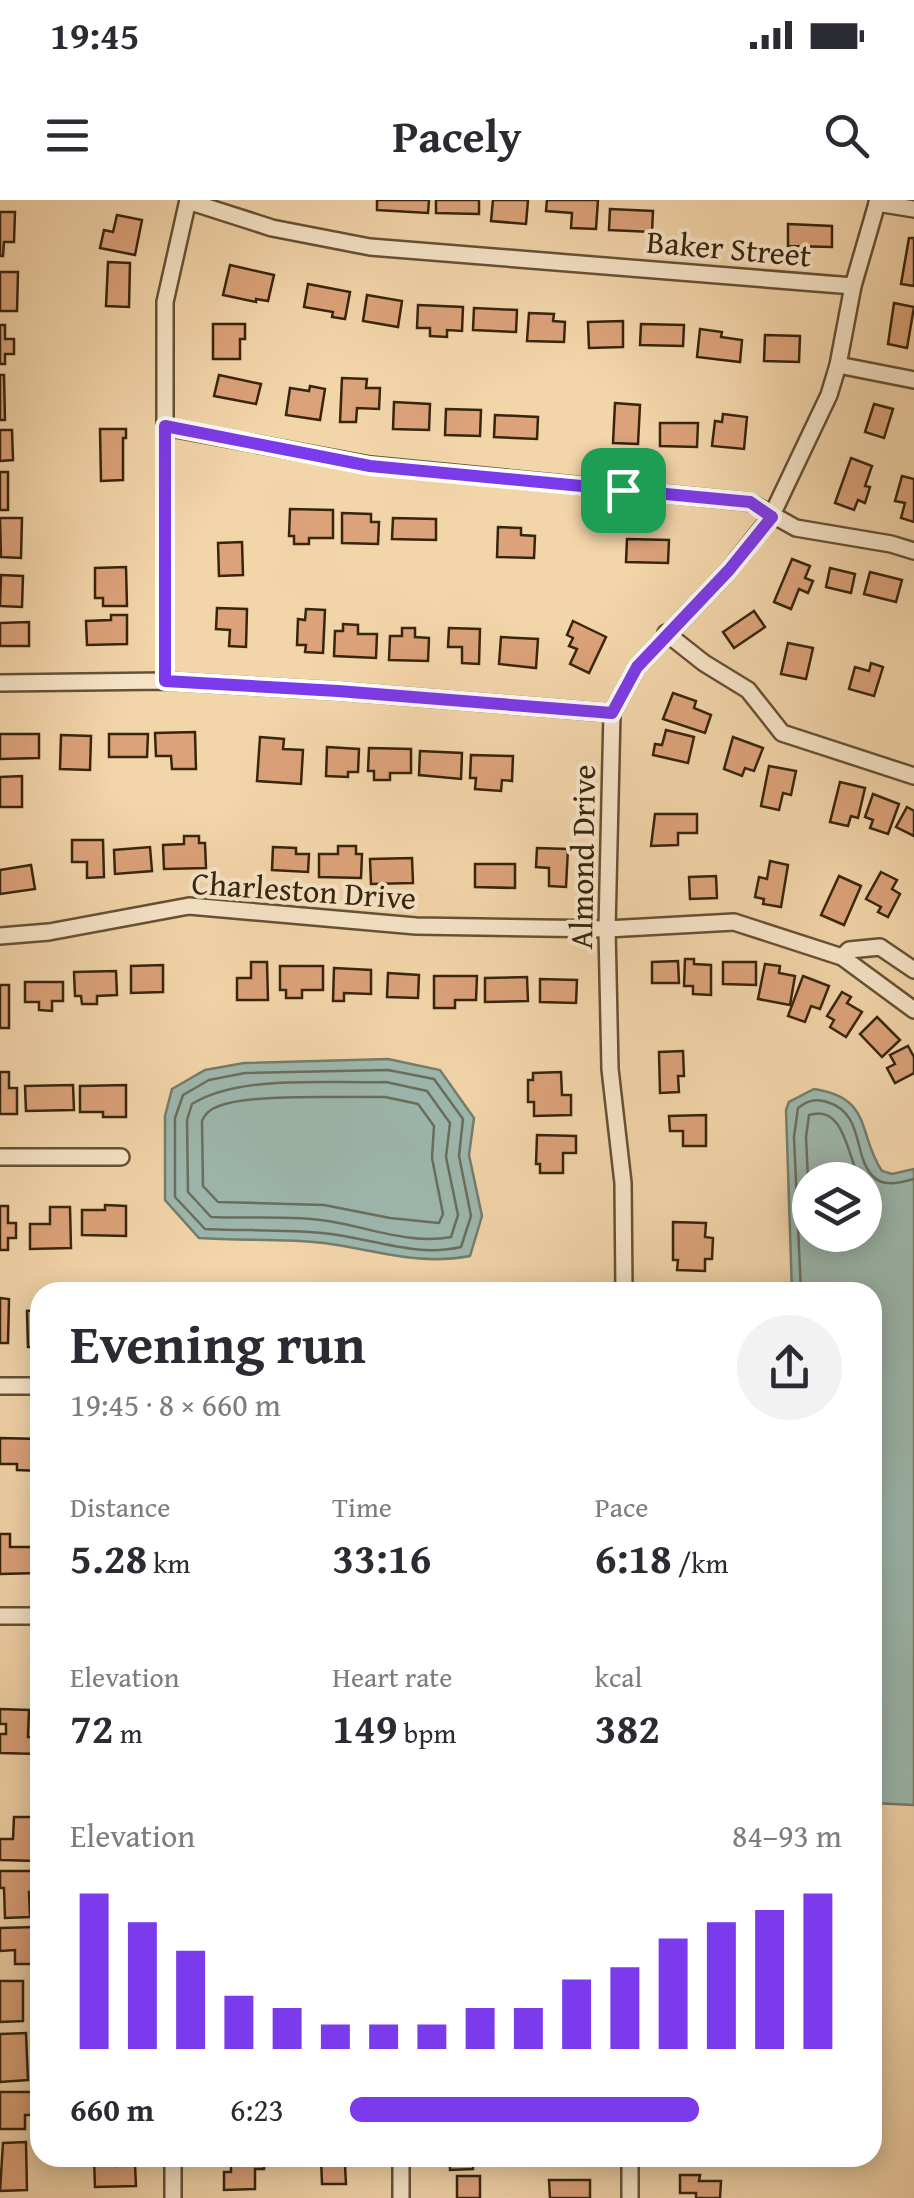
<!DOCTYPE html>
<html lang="en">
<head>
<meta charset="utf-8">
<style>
	body { margin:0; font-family:"Gentium Book Plus",serif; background:#f2f2f3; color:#2b2b33; height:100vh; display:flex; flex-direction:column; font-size:38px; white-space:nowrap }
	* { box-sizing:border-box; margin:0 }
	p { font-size:32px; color:#7c7c81 }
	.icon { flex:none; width:55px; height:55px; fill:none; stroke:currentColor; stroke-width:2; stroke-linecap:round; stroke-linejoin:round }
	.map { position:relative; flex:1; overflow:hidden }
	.panel { position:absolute; left:30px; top:1082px; width:852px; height:885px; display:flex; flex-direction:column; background:#fff; border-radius:30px; box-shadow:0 5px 25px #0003 }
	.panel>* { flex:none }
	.fabs { position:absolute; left:792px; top:962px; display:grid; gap:20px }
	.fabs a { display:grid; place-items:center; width:90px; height:90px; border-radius:50%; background:#fff; box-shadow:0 5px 25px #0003; font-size:50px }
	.pin { position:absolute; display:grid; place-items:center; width:85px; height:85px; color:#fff; margin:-42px; border-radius:20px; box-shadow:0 5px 15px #0006 }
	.round { display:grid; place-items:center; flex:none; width:105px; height:105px; border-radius:52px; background:#f2f2f3 }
	.head { display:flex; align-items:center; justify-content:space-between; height:170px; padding:0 40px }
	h1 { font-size:55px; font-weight:700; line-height:75px }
	.metrics { display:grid; grid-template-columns:repeat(3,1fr); gap:15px; height:170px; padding:10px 40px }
	.metrics div { display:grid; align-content:center }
	.metrics b { font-size:42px; font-weight:700 }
	.metrics small { font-size:28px; font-weight:400 }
	.metrics p { font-size:28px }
	.chart { height:280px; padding:20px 40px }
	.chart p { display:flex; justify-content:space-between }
	.chart svg { width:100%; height:180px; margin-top:10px; stroke:#7c3aed; stroke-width:6 }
	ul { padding:0 40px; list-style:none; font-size:32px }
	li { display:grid; grid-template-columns:160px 120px 1fr; align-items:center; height:75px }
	li i { height:25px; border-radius:12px; background:#7c3aed }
	.status { display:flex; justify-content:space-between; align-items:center; height:70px; padding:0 50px; background:#fff; direction:ltr }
	.status svg { height:28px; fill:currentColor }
	header { display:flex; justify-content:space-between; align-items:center; height:130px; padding:0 40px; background:#fff; font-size:45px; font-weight:700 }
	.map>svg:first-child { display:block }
</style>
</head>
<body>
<div class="status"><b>19:45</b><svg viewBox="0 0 49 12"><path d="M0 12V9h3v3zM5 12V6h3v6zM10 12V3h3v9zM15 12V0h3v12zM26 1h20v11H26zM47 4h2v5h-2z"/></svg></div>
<header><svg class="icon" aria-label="menu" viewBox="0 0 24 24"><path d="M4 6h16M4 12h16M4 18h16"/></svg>Pacely<svg class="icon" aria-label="search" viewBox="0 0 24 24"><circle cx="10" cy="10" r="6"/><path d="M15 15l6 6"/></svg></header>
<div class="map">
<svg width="914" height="1998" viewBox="0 0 914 1998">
	<rect width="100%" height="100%" fill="#f3d5aa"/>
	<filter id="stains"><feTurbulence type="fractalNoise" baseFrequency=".002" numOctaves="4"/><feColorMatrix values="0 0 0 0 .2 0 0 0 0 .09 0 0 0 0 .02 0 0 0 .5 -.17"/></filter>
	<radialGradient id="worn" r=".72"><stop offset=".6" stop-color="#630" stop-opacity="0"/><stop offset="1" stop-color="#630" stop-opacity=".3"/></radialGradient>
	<g fill="#9db8af" stroke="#747d6e" stroke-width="2.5" fill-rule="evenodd">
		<path d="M388 859 440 870 474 918 469 955 482 1016 470 1056C417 1066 376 1050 324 1043 283 1038 240 1041 199 1038L165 1000V916L172 889 205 870 244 863Z"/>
		<path d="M814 889C874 898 857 935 882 971L892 974 914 969V1605L873 1603 872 1092H792L786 910 789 902ZM810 980H865V1035H810Z"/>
	</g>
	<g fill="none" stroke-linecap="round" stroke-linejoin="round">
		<g stroke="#6a6e5e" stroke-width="2.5">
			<path d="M388 870 434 879 463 919 459 956 471 1016 461 1047C414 1058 369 1037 322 1033 284 1029 244 1031 205 1029L175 997V918L183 895 209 880 245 873Z"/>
			<path d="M386 882 427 891 450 923 446 957 458 1015 451 1037C411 1045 367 1027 328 1021 290 1015 249 1019 211 1017L188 992 187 920 192 904C240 874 329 884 386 882Z"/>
			<path d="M385 897 418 904 434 926 432 958 443 1014 439 1023 390 1018 324 1005 218 1002 203 986 202 921C205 913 210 909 219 906 253 893 344 898 385 897Z"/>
			<path d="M810 1021 806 937 809 915C846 903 847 960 861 980"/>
			<path d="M801 1092 794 937 798 908C807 901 815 898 827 902 867 914 851 960 876 979 887 987 902 982 914 979"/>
		</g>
	</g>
	<g fill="#dca27a" stroke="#37250d" stroke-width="2.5">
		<path d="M377 0H429L428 13 377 10Z"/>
		<path d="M436 0H479V14L436 13Z"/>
		<path d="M493 0H528L526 24 491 21Z"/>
		<path d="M547 0H598L596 29 571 28 572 13 546 11Z"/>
		<path d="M610 9 653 11 652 32 609 30Z"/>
		<path d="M0 12H15L14 42H4L3 56H0Z"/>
		<path d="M117 15 142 20 135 55 100 48 104 30 113 32Z"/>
		<path d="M788 24 832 26V47L788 46Z"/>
		<path d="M909 38H914V86L901 84Z"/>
		<path d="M108 62 130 63 129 107 106 106Z"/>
		<path d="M230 65 274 75 268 101 256 99V102L223 95Z"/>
		<path d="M0 72H18L17 111H0Z"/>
		<path d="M308 84 350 92 345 119 332 117 333 112 304 107Z"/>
		<path d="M367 95 402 101 398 127 363 121Z"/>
		<path d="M894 103 914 107 907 148 888 144Z"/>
		<path d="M418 105 463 107 462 131 447 130V137L430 136V128H417Z"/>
		<path d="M474 108 517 110 516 132 473 130Z"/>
		<path d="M529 113 554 114 553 121 565 122 564 142 527 141Z"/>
		<path d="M623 121V147L589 148 588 122Z"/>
		<path d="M213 124H245V139H240V159H213Z"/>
		<path d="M641 124 684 125 683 146 640 145Z"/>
		<path d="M0 125H5V139H14V154H5V164H0Z"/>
		<path d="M700 129 722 132 721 137 742 140 740 162 697 157Z"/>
		<path d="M765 135 800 136 799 162 764 161Z"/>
		<path d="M0 175H4L5 220H0Z"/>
		<path d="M219 175 261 184 256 204 214 196Z"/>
		<path d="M342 178 367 179 366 188H380L379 209 357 208 356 222H340Z"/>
		<path d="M310 186 325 189 320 220 286 215 290 188 309 191Z"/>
		<path d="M394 202 430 204 429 230 393 229Z"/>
		<path d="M615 203 640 205 638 244 613 243Z"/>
		<path d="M874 204 893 209 884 238 865 232Z"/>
		<path d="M446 209 481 210 480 236 445 235Z"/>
		<path d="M723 214 747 217 744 249 712 246 715 221 722 222Z"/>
		<path d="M495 215 538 217 537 239 494 237Z"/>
		<path d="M660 223H698L697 247 660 246Z"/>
		<path d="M100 229H126V238H123V280L101 281Z"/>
		<path d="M0 230H12L13 260 0 261Z"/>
		<path d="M851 258 872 266 865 286 870 287 865 303 858 300 854 310 835 303Z"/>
		<rect x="0" y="272" width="8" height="38"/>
		<path d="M902 276 914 279V322L901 318 905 303 895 301Z"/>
		<path d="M290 309 333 310V338H309V344H294V336H289Z"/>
		<path d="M342 313 371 314V322H379L378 344 342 343Z"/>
		<path d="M0 318H22L21 358 1 357Z"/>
		<path d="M393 318 436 319V340L392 339Z"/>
		<path d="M498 327 521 328V335L535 336 534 358 497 357Z"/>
		<path d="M627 339 669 340 668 363 626 362Z"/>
		<path d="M242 342 243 375 219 376 218 343Z"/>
		<path d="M792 359 810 366 805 378 813 381 808 393 799 389 791 409 774 402Z"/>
		<path d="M126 367 127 406H103V398H95V368Z"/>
		<path d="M830 368 855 374 851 393 826 387Z"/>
		<path d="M870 372 902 380 896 402 864 394Z"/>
		<path d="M1 375 23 376 22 407 0 406Z"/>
		<path d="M217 408 247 409 246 447 229 446 230 430 216 429Z"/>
		<path d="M306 409 325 410 323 453 305 452 306 445H297L298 419 305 420Z"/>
		<path d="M754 411 765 427 734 448 723 432Z"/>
		<path d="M111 415H127V444L87 445 86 421 111 420Z"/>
		<path d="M573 421 606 437 589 473 570 464 577 449 569 446 573 438 567 435Z"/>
		<path d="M29 422V446H0V423Z"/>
		<path d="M343 424 358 425V434H377L376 458 334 456 335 431H343Z"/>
		<path d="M402 428H415V437L429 438 428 461 389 460 390 436H402Z"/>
		<path d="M449 428 480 429 479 464 462 463V447H448Z"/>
		<path d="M501 437 538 439 536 468 499 464Z"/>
		<path d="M788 443 813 448 806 479 781 474Z"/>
		<path d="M871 463 883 467 874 496 849 489 855 467 869 471Z"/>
		<path d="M673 493 696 501 694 508 711 515 705 533 663 519Z"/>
		<path d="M666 530 694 537 688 563 653 555 655 544 662 545Z"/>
		<path d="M195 532 196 569H172L171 556H156L155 533Z"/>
		<path d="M0 534H39V558L0 559Z"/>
		<path d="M109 534H148L147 557H109Z"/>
		<path d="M61 535 91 536 90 570 60 569Z"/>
		<path d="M260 537 284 539 283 549 303 550 301 584 257 581Z"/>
		<path d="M733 537 763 548 754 571 745 568 742 576 724 569Z"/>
		<path d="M327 547 359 549 358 572H348V577L326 576Z"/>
		<path d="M369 548 411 549V573H390V580H374V571H368Z"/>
		<path d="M420 551 462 553 461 579 419 575Z"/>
		<path d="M471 555 513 556 512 581 502 580 501 591 475 589 476 578H470Z"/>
		<path d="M769 566 796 571 791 595 783 593 779 610 761 606Z"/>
		<path d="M22 576V607H0V577Z"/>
		<path d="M840 582 865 588 858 618 851 616 848 626 830 622Z"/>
		<path d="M873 594 899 604 888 634 870 628 873 620 865 617Z"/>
		<path d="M907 607 914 611V636L896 627Z"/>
		<path d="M655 614H697V633H678V645L651 646Z"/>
		<path d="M184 636H199V643H205L206 668 164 669 163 645 184 644Z"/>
		<path d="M72 640H103L104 677 87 678V662H72Z"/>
		<path d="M338 646H356V654H362L361 678 319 677V654H338Z"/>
		<path d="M150 647 152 671 115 674 114 650Z"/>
		<path d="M273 647 296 648V654H309L308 672 272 670Z"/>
		<path d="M537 648 568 649 566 687 549 686V668L536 667Z"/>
		<path d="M412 658 413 683 371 684 370 659Z"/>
		<path d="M770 661 788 665 781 707 763 704 764 699 755 697 759 677 767 679Z"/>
		<path d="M475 664H515V688L475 687Z"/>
		<path d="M31 665 35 689 0 694V670Z"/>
		<path d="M881 672 897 680 892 689 900 694 888 717 878 712 881 707 866 699Z"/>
		<path d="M716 676 717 698 690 699 689 677Z"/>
		<path d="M839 676 861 686 844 725 821 715Z"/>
		<path d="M685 759H694V764L711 765V795L693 794V786H684Z"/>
		<path d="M678 761 679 783H652V762Z"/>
		<path d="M251 762H267L268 800H237V778H251Z"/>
		<path d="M723 762H756V785L723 784Z"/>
		<path d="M765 764 780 766 779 773 795 776 790 805 758 799Z"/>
		<path d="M163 765V792L131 793V766Z"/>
		<path d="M280 766H323V790H302V798H286V790H280Z"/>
		<path d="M334 768 371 770V794L344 793V801H333Z"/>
		<path d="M116 771 117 795 97 796V804H82L81 796H75L74 772Z"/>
		<path d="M388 773 419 775 418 798 387 797Z"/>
		<path d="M434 776H477L476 800H455V808H434Z"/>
		<path d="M803 776 829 786 820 809 811 806 805 822 788 816Z"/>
		<path d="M527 777 528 801 485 802V778Z"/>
		<path d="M540 779 577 780 576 803 540 802Z"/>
		<path d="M25 782H63V801H52V811L39 810V802H25Z"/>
		<rect x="0" y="785" width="9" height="43"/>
		<path d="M842 792 851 797 847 803 862 812 846 837 830 827 834 820 827 816Z"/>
		<path d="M877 817 900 840 882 857 860 834Z"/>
		<path d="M908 846 914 857V873L895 883 887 868 895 864 890 855Z"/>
		<path d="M683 851 684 876H678L679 892 660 893 659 852Z"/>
		<path d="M0 872H9V888H17V914H0Z"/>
		<path d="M561 872 562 895H571V915L534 916V902H528V880H533V873Z"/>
		<path d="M73 885 74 910 26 911 25 886Z"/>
		<path d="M126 885V917H103V912H80V886Z"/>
		<path d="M706 915V946H683V931H670L669 916Z"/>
		<path d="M537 935 576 936V953H563V973H540V964H536Z"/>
		<path d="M105 1005 126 1006V1036L82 1035V1010H105Z"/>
		<path d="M0 1006H8V1023H16V1038H8V1050H0Z"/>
		<path d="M50 1007H70L71 1048 30 1049V1024H50Z"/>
		<path d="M673 1022 706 1023 705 1037 713 1038 712 1059H705V1071L677 1070 678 1060H673Z"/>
		<path d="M0 1098 9 1099 8 1143H0Z"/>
		<path d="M40 1110V1147H28L27 1111Z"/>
		<path d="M0 1238 40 1239V1271L17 1270V1264H0Z"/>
		<path d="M0 1334H10V1347H40V1373L0 1374Z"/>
		<path d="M0 1509 29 1510 28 1537H40V1554L0 1553V1534H6V1524H0Z"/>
		<path d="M14 1617H38L37 1661 0 1660V1639H13Z"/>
		<path d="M0 1671H39V1692H29L30 1717 5 1718 4 1688H0Z"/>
		<path d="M36 1727 37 1764H15V1750L0 1751V1728Z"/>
		<path d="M0 1781H23V1821L0 1822Z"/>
		<path d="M26 1833 28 1880 0 1882V1834Z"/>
		<path d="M0 1892H35V1915H25V1929H0Z"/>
		<path d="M26 1942 27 1990 0 1991 3 1943Z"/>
		<path d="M94 1958H115V1966L135 1965 136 1986 95 1987Z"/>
		<path d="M231 1958H264V1969H255V1989L224 1990V1972H231Z"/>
		<path d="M321 1958H358V1965L345 1966 346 1984H322Z"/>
		<path d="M450 1958H473V1969L450 1970Z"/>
		<path d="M680 1975H700L699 1981H721L720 1998H696V1993H680Z"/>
		<rect x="457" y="1976" width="23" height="22"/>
		<path d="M549 1980H590V1998H550Z"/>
	</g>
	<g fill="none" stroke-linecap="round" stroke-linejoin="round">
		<defs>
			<g id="street">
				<path d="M188 1 272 28 370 47 853 86"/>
				<path d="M877 3 914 9"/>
				<path d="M838 165 914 180"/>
				<path d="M165 227 370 265 749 302 796 328 891 344 914 351"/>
				<path d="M666 433 704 463 748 490 782 533 914 576"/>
				<path d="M165 481V102L188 0"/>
				<path d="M0 483 165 481 338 491 612 513"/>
				<path d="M0 736 49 732 189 706 416 726 607 729 734 722 842 757 914 810"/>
				<path d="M842 757 849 750 880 747 914 770"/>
				<path d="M0 957H121"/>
				<path d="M624 1092 623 983 610 869 607 729 612 513 637 467 729 370 771 317 829 195 838 165 853 86 878 0"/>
				<path d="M0 1186H40"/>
				<path d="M0 1416H40"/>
				<path d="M173 1958V1998"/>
				<path d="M401 1958V1998"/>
				<path d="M630 1958V1998"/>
			</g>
		</defs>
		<use href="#street" stroke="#665134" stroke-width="20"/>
		<use href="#street" stroke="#f7e4c8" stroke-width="15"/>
	</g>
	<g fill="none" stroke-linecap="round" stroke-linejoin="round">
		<defs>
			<path id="route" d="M165 226 370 266 750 302 772 317 729 370 637 467 612 513 338 491 165 481Z"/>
		</defs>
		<use href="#route" stroke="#fff" stroke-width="20"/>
		<use href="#route" stroke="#7c3aed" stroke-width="12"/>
	</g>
	<g text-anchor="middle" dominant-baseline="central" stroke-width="8" stroke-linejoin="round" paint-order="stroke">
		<g font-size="32" fill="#37250d" stroke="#f7e4c8">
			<text transform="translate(729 48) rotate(5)">Baker Street</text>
			<text transform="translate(582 657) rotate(-89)">Almond Drive</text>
			<text transform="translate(304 690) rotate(4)">Charleston Drive</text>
		</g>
	</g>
	<rect width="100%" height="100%" filter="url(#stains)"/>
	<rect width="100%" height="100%" fill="url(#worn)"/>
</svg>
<div class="fabs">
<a><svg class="icon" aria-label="layers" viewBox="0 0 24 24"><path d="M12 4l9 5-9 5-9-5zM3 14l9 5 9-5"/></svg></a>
</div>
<div class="pin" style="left:623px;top:290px;background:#1e9e55"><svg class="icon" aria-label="arrive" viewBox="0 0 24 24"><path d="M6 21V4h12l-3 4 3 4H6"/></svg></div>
<section class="panel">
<div class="head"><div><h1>Evening run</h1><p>19:45 · 8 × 660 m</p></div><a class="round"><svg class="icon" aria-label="share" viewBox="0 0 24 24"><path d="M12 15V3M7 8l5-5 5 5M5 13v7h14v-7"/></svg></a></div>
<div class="metrics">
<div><p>Distance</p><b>5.28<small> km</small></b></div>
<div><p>Time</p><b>33:16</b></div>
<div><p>Pace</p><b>6:18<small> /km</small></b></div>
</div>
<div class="metrics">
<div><p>Elevation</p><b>72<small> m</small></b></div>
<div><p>Heart rate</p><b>149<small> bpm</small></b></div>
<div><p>kcal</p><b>382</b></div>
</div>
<div class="chart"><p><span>Elevation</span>84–93 m</p>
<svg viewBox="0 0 160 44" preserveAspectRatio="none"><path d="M5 44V6M15 44V13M25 44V20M35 44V31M45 44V34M55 44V38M65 44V38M75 44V38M85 44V34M95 44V34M105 44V27M115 44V24M125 44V17M135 44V13M145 44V10M155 44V6"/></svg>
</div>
<ul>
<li><b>660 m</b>6:23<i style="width:71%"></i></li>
</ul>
</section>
</div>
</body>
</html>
